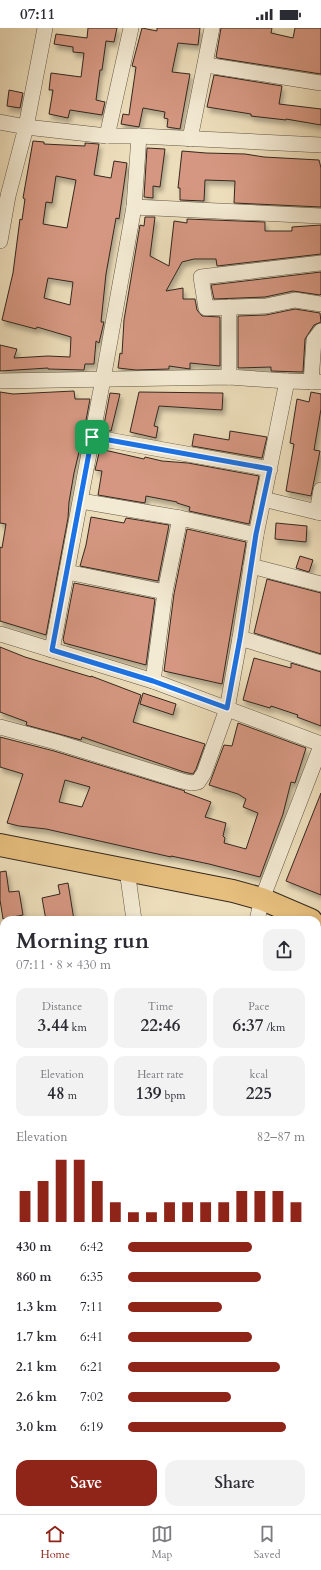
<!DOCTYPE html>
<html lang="en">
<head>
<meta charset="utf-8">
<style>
	body { margin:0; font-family:Cardo,serif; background:#f2f2f3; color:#2b2b33; height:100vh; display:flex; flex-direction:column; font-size:15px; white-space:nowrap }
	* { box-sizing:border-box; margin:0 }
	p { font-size:13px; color:#7c7c81 }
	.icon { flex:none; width:22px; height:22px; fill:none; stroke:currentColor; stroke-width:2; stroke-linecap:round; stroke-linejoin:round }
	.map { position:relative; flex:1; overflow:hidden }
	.sheet { position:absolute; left:0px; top:888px; width:321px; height:598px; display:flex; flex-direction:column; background:#fff; border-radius:12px 12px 0 0; box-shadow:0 2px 6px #0003 }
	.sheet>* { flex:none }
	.pin { position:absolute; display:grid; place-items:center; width:34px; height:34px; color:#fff; margin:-17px; border-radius:8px; box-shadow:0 2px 6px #0006 }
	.round { display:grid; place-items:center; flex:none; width:42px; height:42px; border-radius:12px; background:#f2f2f3 }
	.head { display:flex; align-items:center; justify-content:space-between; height:68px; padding:0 16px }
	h1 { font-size:22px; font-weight:600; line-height:30px }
	.stats { display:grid; grid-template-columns:repeat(3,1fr); gap:6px; height:68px; padding:4px 16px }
	.stats div { display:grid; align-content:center; border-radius:10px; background:#f2f2f3; text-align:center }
	.stats b { font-size:17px; font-weight:600 }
	.stats small { font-size:11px; font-weight:400 }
	.stats p { font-size:11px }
	.chart { height:112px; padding:8px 16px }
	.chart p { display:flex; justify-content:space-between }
	.chart svg { width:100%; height:72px; margin-top:4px; stroke:#8f2418; stroke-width:6 }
	.cta { display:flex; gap:8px; margin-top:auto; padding:8px 16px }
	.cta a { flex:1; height:46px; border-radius:12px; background:#8f2418; color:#fff; font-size:16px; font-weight:600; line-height:46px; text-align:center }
	.cta a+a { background:#f2f2f3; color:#2b2b33 }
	ul { padding:0 16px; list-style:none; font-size:13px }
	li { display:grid; grid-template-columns:64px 48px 1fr; align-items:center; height:30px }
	li i { height:10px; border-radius:5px; background:#8f2418 }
	.status { display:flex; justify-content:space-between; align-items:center; height:28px; padding:0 20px; background:#fff; direction:ltr }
	.status svg { height:11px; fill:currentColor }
	.menu { display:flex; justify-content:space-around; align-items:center; height:56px; border-top:1px solid #e1e1e2; background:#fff; font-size:11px; color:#7c7c81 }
	.menu a { display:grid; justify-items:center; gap:2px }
	.menu .selected { color:#8f2418 }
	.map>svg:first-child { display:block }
</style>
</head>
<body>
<div class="status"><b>07:11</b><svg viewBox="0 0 49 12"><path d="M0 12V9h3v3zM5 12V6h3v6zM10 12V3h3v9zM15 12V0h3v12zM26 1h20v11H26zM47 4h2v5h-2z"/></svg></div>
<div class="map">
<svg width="321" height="1486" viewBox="0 0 321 1486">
	<defs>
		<filter id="shadow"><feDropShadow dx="2.5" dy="4.5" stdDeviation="2" flood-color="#0004"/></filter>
	</defs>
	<rect width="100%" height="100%" fill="#eddebb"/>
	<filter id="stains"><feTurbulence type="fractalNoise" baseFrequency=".005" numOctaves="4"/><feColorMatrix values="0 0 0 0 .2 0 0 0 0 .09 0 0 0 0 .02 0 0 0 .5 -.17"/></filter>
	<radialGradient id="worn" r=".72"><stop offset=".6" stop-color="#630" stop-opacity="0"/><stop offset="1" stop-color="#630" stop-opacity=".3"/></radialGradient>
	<g fill="#d59781" stroke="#34281e" fill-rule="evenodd" filter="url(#shadow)">
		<path d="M88 0H117L114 14 106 13 102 42H100L96 72 105 74 102 87 70 82 68 90 49 86 53 62H49L51 45 81 49 84 25 73 24V19L54 16 56 6 87 10Z"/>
		<path d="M142 0 157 3V0H200L198 17 178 15 172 44 190 46 180 101 167 99 168 91 164 90 165 84 143 80 139 99 121 96 123 86 129 87 136 39 132 38Z"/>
		<path d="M221 0H272L271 5 293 10 295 0H321V46L218 30 216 29Z"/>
		<path d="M214 47 282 58 279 76 321 81V97L286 91V92L251 88V86L207 79Z"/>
		<path d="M9 62 23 65 20 80 7 78Z"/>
		<path d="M33 113 44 114V116L85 118V115L99 116 94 147 111 150 114 133 127 135 119 191 116 190 106 246 101 294H104L99 315 96 313 94 336H85L84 342 48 341V340L0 343V317L17 321 14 330 48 328 70 329 71 309 37 299 36 301 2 292 13 245 20 191 22 192 25 171 23 170ZM56 148 76 152 67 200 43 196 46 174 52 175ZM48 250 73 254 70 277 44 270Z"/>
		<path d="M147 120 165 121 160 159 153 158V170L144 169Z"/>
		<path d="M182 123 206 125 245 126 264 129 319 132 321 140V179L234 175 235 153 205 152 204 173 180 172V160H178Z"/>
		<path d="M145 189H155L150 228 169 238 174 193 187 195V191L265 194V203H292V199L321 197V226L217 238 216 231H194L182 234 166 263 183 260V271H195L197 282 202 288 220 289V338L190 335V341L169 338V341L136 342 118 340 120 325 122 326 124 292 140 197 144 198Z"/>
		<path d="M321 244V266L320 267 293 263 265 269 214 271 211 257Z"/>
		<path d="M295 281 320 285 321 294 314 297 305 311 303 344 271 343V339L238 340V288L266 287Z"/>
		<path d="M74 363 75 371H90L80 424H79L74 445 69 474 68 490 46 607 0 593V519L2 520 6 496 0 495V364L13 366Z"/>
		<path d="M139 364 223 365 222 382 159 378 154 398 158 399 156 410 130 404Z"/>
		<path d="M311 364 321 366V381L314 422 320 423 311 468 286 463 294 416 290 415 297 371 309 374Z"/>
		<path d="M110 365 120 366 111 403 103 402Z"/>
		<path d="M230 403 267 409 262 430 192 418 194 406 229 412Z"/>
		<path d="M100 421 144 431 145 429 162 433 188 435 259 448 249 496 189 483 190 479 177 475V474L146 468 145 475 98 467 102 443 95 442Z"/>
		<path d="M91 489 124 495 126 490 169 497 158 553 80 538 86 517Z"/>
		<path d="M276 495 307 498 306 514 275 511Z"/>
		<path d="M187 501 246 514 222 656 164 643 174 566Z"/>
		<path d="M300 528 313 532 309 544 296 540Z"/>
		<path d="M267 551 321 565V626L254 605Z"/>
		<path d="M74 555 155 571 146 637 64 615V613L63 612Z"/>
		<path d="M0 619 25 629 91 649V648L141 667 133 694 205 716 196 741 193 746 184 744 82 709 81 712 26 697 27 694 0 684Z"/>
		<path d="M254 630 291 640V635L321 644V698L297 689 298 687 271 678 270 680 243 672Z"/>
		<path d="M143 665 176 676 173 687 140 676Z"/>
		<path d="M238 695 306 720 295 755 291 754 283 786 260 849 209 836 171 828V829L46 801 19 798 7 795 23 746 0 739V709L54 723 185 763 184 764 211 774 205 789 226 795 223 808 225 810 224 815 246 821 258 785 243 779 246 771 238 766 209 757 224 717 232 718ZM65 752 90 759 82 779 59 774Z"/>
		<path d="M321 765V867L286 853Z"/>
		<path d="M6 843 9 864 19 863 23 887 3 891 0 872V844Z"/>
		<path d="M68 855 74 892H46L42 870 60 866 58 857Z"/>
	</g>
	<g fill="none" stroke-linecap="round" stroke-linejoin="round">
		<defs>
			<g id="minor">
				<path d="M206 37 321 55"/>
				<path d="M0 94 26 99 107 108H139L321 117"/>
				<path d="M107 108 131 0"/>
				<path d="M190 111 212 0"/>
				<path d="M134 179 321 188"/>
				<path d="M0 213 8 168 26 99 45 0"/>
				<path d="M321 235 201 249 206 280 266 278 295 272 321 276"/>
				<path d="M229 349V279"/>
				<path d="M0 353 229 349 287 353"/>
				<path d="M311 354 314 312 321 303"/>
				<path d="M92 409 270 441"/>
				<path d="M263 471 321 485"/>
				<path d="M81 473 180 490 256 507"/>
				<path d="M317 484 321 462"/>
				<path d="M251 538 321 556"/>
				<path d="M67 544 165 564"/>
				<path d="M0 606 153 653 321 716"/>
				<path d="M240 610 321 635"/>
				<path d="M52 622 103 351 134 179 139 108"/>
				<path d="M153 653 165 564 180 490"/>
				<path d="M0 699 56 714 182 753 191 755 198 754 204 745 227 681 240 610 256 507 287 353 321 354"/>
				<path d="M127 842 134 892"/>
				<path d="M257 892 262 871 321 718"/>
				<path d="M0 937 4 936"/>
				<path d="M317 986 321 988"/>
				<path d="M0 1098 4 1097"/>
				<path d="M0 1213H4"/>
				<path d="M317 1237 321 1252"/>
				<path d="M0 1347 4 1352"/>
				<path d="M317 1419 321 1416"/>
				<path d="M118 1482 122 1486"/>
				<path d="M240 1486 244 1482"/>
			</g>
			<path id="trunk" d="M0 817 233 863 262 871 311 892"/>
		</defs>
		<use href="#minor" stroke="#625645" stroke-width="16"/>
		<use href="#trunk" stroke="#34281e" stroke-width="24"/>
		<use href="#minor" stroke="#f3ead3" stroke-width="15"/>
		<use href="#trunk" stroke="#e6bf7e" stroke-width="22"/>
	</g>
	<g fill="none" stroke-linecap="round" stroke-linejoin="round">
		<defs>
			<path id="route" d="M92 409 270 441 256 506 240 610 227 680 153 653 52 622Z"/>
		</defs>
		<use href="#route" stroke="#fff" stroke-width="8"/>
		<use href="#route" stroke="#1a73e8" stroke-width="5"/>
	</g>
	<rect width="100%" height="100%" filter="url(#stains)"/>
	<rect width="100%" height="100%" fill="url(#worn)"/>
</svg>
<div class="pin" style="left:92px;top:409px;background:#1e9e55"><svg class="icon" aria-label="arrive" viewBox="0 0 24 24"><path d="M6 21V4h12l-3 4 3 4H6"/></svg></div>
<section class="sheet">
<div class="head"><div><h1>Morning run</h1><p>07:11 · 8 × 430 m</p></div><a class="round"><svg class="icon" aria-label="share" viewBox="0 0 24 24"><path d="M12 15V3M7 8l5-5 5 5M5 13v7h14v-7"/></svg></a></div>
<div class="stats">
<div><p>Distance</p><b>3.44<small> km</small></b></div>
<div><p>Time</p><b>22:46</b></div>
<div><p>Pace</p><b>6:37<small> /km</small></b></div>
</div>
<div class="stats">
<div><p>Elevation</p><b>48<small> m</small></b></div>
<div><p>Heart rate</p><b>139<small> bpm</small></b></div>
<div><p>kcal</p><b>225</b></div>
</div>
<div class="chart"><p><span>Elevation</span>82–87 m</p>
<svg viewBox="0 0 160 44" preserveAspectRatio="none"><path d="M5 44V25M15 44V19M25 44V6M35 44V6M45 44V19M55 44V32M65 44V38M75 44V38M85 44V32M95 44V32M105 44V32M115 44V32M125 44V25M135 44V25M145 44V25M155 44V32"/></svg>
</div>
<ul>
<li><b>430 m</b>6:42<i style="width:70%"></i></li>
<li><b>860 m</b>6:35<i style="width:75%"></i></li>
<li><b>1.3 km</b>7:11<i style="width:53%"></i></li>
<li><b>1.7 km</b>6:41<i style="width:70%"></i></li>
<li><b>2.1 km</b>6:21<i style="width:86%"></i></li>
<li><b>2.6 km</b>7:02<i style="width:58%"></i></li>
<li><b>3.0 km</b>6:19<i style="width:89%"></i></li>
</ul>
<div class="cta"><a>Save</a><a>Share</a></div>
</section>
</div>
<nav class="menu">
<a class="selected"><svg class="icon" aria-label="home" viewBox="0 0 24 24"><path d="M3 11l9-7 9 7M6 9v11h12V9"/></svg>Home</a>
<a><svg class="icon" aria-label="map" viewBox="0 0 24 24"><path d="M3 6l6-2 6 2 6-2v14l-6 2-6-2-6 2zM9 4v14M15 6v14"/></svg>Map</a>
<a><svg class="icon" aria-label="saved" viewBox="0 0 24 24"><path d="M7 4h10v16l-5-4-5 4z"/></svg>Saved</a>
</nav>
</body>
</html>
